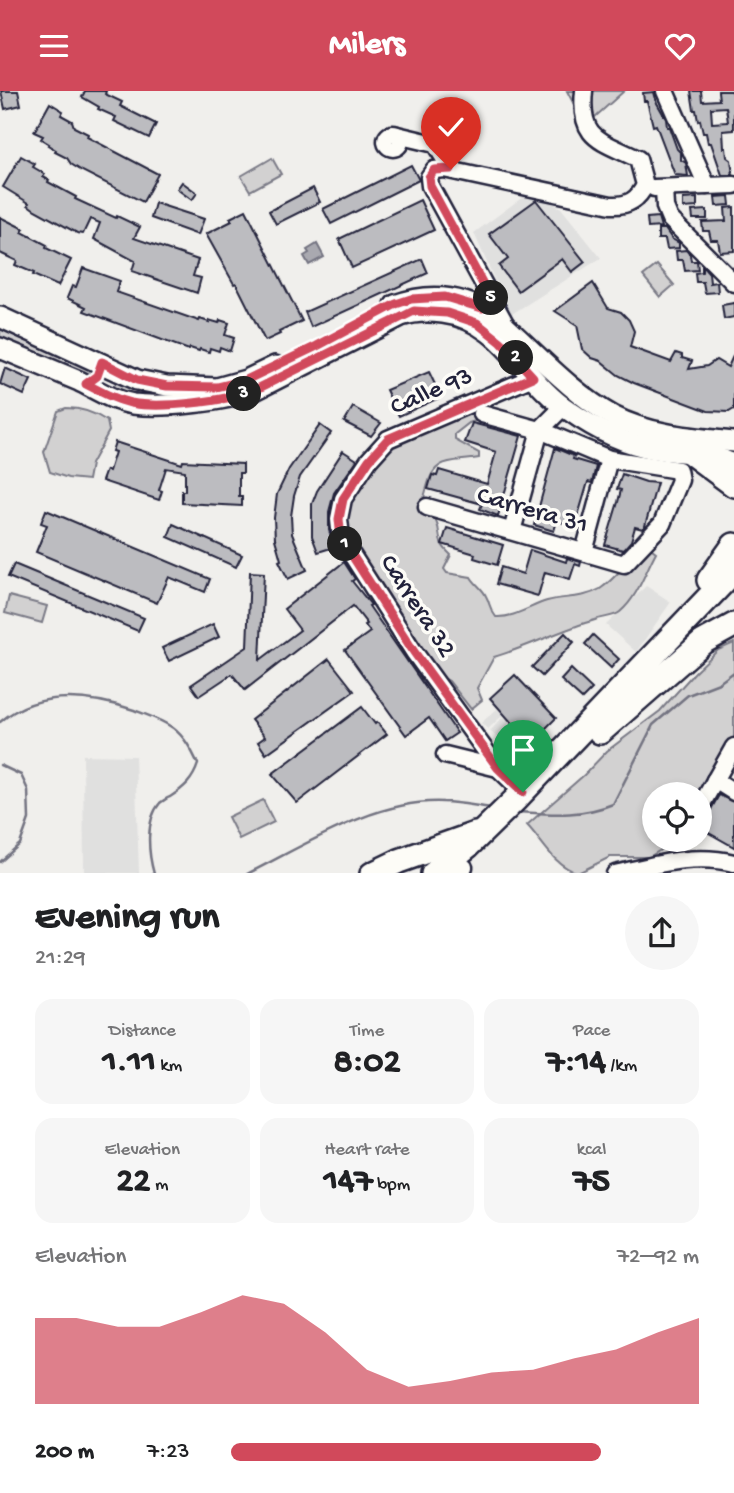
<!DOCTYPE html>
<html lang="en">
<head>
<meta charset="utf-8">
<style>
	body { margin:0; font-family:"Gochi Hand",sans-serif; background:#f6f6f6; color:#202124; height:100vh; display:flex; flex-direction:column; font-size:26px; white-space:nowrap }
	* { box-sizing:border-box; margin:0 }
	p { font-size:23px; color:#757577 }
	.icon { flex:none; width:38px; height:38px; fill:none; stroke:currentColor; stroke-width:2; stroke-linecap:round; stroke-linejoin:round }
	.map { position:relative; height:782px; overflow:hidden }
	.drawer { display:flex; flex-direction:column; background:#fff; flex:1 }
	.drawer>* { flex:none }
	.tools { position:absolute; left:642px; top:691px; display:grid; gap:14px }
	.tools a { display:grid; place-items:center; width:70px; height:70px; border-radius:50%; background:#fff; box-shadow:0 4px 10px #0003; font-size:35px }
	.pin { position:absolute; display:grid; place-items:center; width:60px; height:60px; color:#fff; margin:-72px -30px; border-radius:50% 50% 50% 0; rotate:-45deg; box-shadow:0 0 7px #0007 }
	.pin .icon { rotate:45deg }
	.km { position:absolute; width:35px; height:35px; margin:-18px; border-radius:50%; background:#222; color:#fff; font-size:19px; line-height:35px; text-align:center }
	.round { display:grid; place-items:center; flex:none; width:74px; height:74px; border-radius:37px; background:#f6f6f6 }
	.overview { display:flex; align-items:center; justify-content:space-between; height:119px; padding:0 35px }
	h1 { font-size:38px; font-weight:700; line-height:52px }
	.figures { display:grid; grid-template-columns:repeat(3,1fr); gap:10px; height:119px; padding:7px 35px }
	.figures div { display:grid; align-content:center; border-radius:18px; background:#f6f6f6; text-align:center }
	.figures b { font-size:35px; font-weight:700 }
	.figures small { font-size:19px; font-weight:400 }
	.figures p { font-size:19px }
	.chart { height:196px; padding:14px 35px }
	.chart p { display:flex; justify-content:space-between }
	.chart svg { width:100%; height:126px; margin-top:7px; fill:#d1495b; opacity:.7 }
	ul { padding:0 35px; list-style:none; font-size:23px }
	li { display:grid; grid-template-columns:112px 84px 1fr; align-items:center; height:52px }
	li i { height:18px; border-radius:9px; background:#d1495b }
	header { display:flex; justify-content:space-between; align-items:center; height:91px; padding:0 35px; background:#d1495b; color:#fff; font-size:32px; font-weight:700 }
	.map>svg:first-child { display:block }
</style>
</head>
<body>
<header><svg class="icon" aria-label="menu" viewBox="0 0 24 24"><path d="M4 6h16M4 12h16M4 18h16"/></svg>Milers<svg class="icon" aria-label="heart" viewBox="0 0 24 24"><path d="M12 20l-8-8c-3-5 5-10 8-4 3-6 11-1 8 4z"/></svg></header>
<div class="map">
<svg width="734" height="783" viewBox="0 0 734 783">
	<rect width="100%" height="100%" fill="#f0efec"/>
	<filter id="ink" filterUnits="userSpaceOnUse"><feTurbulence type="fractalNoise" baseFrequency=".0143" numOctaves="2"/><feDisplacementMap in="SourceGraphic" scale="14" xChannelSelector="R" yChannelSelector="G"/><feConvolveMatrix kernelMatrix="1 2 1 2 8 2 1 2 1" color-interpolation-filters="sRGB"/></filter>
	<g filter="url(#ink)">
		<g fill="#e0e0df">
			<path d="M531 100 561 117 601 167 510 224 474 142Z"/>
			<path d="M646 495 671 511 636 561 606 534Z"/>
			<path d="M497 618 503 624 488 638 481 632Z"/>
			<path d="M503 626 515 638 501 650 490 640Z"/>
			<path d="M520 637 532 651 516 668 503 652 516 641 525 649 517 640Z"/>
			<path d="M83 664 135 665 139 782H84Z"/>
		</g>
		<g fill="#d2d1d1" stroke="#7a7a86" stroke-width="2">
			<path d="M567 0H624L585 35Z"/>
			<path d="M272 67 281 83 250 100 241 85Z"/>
			<path d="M657 174 674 194 660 206 643 185Z"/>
			<path d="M0 235 96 279 95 283 90 286 34 265 0 247Z"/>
			<path d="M118 290 174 303 145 308 111 298Z"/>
			<path d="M66 317C82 317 94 321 107 330L109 340 91 373 88 389 68 387 50 381 44 361 58 320Z"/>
			<path d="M486 317 481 328 469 332 455 343V349L479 362V367C452 372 435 365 427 396 425 403 422 410 425 417 428 422 433 425 436 430 443 446 434 448 451 464L444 478 447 482 471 486C475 493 483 498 486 505 491 514 488 516 496 526 515 527 530 515 547 510 565 505 583 508 600 498 618 486 630 465 648 455L656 461C645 481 638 506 620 521 614 526 602 526 595 529 560 539 528 556 494 566L477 597 482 609 471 618 449 590 440 585 355 460 346 440 345 421 355 401 394 350 451 322Z"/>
			<path d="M9 505 47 515 42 532 5 522Z"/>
			<path d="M734 552V646L697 703 654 704V749H677L649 766H610L578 782C553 774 544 752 527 734L584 684 607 660 660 620 695 581 718 559Z"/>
			<path d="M263 709 274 731 239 748 228 726Z"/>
		</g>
		<path fill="#a9a9b0" stroke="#737381" stroke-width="2" d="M317 153 324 166 309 174 304 165 309 162 307 159Z"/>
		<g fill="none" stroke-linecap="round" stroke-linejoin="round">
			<g stroke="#737381" stroke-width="2.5">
				<path d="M0 631C38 598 89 604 134 619 147 624 162 629 173 637 185 646 192 660 198 673 193 689 184 697 170 706 169 706 161 711 160 712 145 729 148 762 154 783"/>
				<path d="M0 674 21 684 28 699 29 728 20 753 0 771"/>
				<path d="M518 721C552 723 581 726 613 713L653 634 688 604 719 592 734 581"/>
				<path d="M247 783C305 754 376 708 443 711 459 711 475 715 491 717"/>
			</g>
		</g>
		<g fill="#bcbcc0" stroke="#22223b" stroke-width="2" fill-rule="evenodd">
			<path d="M1 0H18L21 14 5 18Z"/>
			<path d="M85 0H106L105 3 122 11 120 15 156 33 149 47 114 30 116 26 98 18 99 16 82 6Z"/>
			<path d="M691 0H701L702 10 719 9 718 0H732L734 6V39L723 40 724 57H726L727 66 731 69 733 84H722L711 52H708L706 42H703L700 29 698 30 696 19H694ZM726 16 728 31 712 32 711 17Z"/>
			<path d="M654 1 657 12 666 28 667 36H669L677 58 681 62V69L686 72 688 85 675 84 656 34 653 35 647 10H644L643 2Z"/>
			<path d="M50 12 63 20 61 24 72 30 74 36 88 43 87 46 158 83 143 111 82 80 71 73 67 67 55 61 56 59 48 54 49 53 41 48 43 45 34 41Z"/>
			<path d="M21 65 35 73 33 76 45 83 43 86 49 89 48 91 76 106 75 108 116 127 117 125 140 136 134 147 198 169 193 185 201 187 197 202 132 180 135 170 94 148 100 132 90 128 83 143 77 142 35 119 28 114 29 112 3 96Z"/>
			<path d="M411 74 419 89 331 133 323 118Z"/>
			<path d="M182 91 197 102 192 109 177 98Z"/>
			<path d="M313 97 320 111 276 133 269 120Z"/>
			<path d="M729 105 730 114 716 115 715 106Z"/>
			<path d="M697 107V116L683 117V108Z"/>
			<path d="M420 109 434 139 352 177 339 148Z"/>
			<path d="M536 109 585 171 572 181 562 168 518 200 499 175 508 168 489 143Z"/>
			<path d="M155 112 204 128 198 144 151 127Z"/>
			<path d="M734 116V160L720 161 718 149H711L709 140H703L702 131 726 130 725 117Z"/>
			<path d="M246 119 302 230 279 241 280 243 265 250 236 192 234 193 206 143 232 130 230 127Z"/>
			<path d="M707 119V128H693L692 120Z"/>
			<path d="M0 126 24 138 22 141 47 154 46 157 71 169 58 195 33 184 34 182 15 174 17 170 0 162Z"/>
			<path d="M658 126 661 136 648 137 647 127Z"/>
			<path d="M658 138H665L672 148 679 152V157L667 158 665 148H658Z"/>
			<path d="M686 159 690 164 691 170H697L698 179 685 180 683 169H677L676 160Z"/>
			<path d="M422 168 428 182 311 236 305 221Z"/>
			<path d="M702 174 709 182 710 192 717 191 718 201 705 202 703 191H696L695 182 702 181Z"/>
			<path d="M83 177 120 190 116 201 199 230 200 228 209 231V229L219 232 220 229 229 232 225 244 234 247 230 260 220 256 219 260 210 257 209 261 200 258 199 260 190 257 189 259 84 220 86 216 67 207 72 195 76 196Z"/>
			<path d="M593 192 608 217 621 221 629 229 634 240 630 256 671 271 676 262 682 264V267L692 270 689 278 707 275 716 269 728 276 734 263V318L729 321 708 320 634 292 618 284 601 270 592 267 582 258 577 234 555 220Z"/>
			<path d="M734 212V226L724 228 722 214Z"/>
			<path d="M5 277 31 289 24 304 0 293Z"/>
			<path d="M429 281 441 306 399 325 386 299Z"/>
			<path d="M353 316 381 332 371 345 344 331Z"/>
			<path d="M472 332 521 345 498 425 480 418 482 413 428 398 432 384 437 385 439 379 487 393 496 361 465 351Z"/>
			<path d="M320 334 331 342 300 386 294 405 291 425 292 443 307 479 288 488 279 470 281 469 275 448 274 427 277 403 289 378Z"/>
			<path d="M115 351 182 373 183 370 243 373V382H239V405H242V415L182 412V400H185V380L166 377 159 399 162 400 159 409 102 390 106 379 109 380 115 361 112 360Z"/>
			<path d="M555 357 574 365 573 368 596 375 592 392 588 391 575 435 557 430 554 440 534 434Z"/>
			<path d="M343 360 357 369 334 402 329 421V439L334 456 318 461 312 445V413L317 400Z"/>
			<path d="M622 383 646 391 657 392 645 435 643 438 635 436 631 450 623 459 605 454 618 411 621 399 617 398Z"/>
			<path d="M46 419 210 488 205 501 169 486 157 512 36 461 47 434 41 432Z"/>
			<path d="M173 433 242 464 236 476 168 446Z"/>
			<path d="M447 437 503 454 497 474 474 467 475 463 442 453Z"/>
			<path d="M530 459 566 471 567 467 581 471 580 475 575 473 570 488 545 481 538 505 496 493 501 476 523 483Z"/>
			<path d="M344 471 355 488 352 490 371 514 369 515 457 642 445 650 429 627 406 644 345 559 370 541 365 534 367 533 353 515 245 599 232 583 199 605 191 594 247 556 250 481 264 482 260 569 300 539 284 518Z"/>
			<path d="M14 473 144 527 138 540 8 486Z"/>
			<path d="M213 533 219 546 169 570 162 557Z"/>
			<path d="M565 542 574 551 542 585 532 576Z"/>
			<path d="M593 544 619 568 611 577 585 553Z"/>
			<path d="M329 568 354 600 266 663 258 651 265 646 251 629Z"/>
			<path d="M571 578 592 598 582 608 561 589Z"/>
			<path d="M515 584 556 627 533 650 520 636 517 638 490 607Z"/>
			<path d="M362 616 375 633 377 631 387 643 297 712 272 683Z"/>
			<path d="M719 704 734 711V756L700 737V726L709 722Z"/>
		</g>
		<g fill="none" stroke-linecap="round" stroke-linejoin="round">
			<defs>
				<g id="minor">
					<path d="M665 0 707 95"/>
					<circle cx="393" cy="50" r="7"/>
					<path d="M397 44 435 53 451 78"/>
					<path d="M654 97 734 94"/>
					<path d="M664 98 665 116 670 128 734 192"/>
					<path d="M506 234 430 95 429 86 434 79 444 78 611 114C628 115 638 109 645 94L638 68C600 49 579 49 584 0"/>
					<path d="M427 416 624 473 662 433 680 389 678 379 609 368 540 339 482 323"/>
					<path d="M512 440 540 339 563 316"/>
					<path d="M584 461 609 368"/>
					<path d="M445 664 498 677"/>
					<path d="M715 689 734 701"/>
					<path d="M523 701 498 677 414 561 341 447 339 428 343 408 369 369 388 348 533 286"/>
					<path d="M700 716 734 656"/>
					<path d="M459 783 464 776"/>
					<path d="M615 783C655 774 693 762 734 772"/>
				</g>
				<g id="major">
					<path d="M395 214C430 201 463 205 494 225 531 257 571 302 613 325 649 344 695 347 734 351"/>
					<path d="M0 226 137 289 167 295 217 297 246 289 275 275"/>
					<path d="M0 257C26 268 53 279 79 290 97 299 113 310 133 313 165 317 225 310 255 299L401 225C415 220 428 220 443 222 502 229 523 289 568 319 595 338 623 353 655 358 682 363 710 360 734 374"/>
				</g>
				<g id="highway">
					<path d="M691 362 734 394"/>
					<path d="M709 489 734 454"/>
					<path d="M600 641 703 551 734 534"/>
					<path d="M372 783 399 770 475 743"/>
					<path d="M433 783 468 755 515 709 734 480"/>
				</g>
			</defs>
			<use href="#minor" stroke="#22223b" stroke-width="21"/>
			<use href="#major" stroke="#22223b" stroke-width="24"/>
			<use href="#highway" stroke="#22223b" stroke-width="28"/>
			<use href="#minor" stroke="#fdfcf7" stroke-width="16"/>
			<use href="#major" stroke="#fdfcf7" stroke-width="19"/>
			<use href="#highway" stroke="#fdfcf7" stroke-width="23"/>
		</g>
	</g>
	<g fill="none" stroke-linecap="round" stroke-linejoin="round" filter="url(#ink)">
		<defs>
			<path id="route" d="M451 78 434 79 429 86 430 95 491 208 482 217 445 206 411 208 396 213 317 255 246 289 217 296 167 295 137 289 102 271 97 285 86 293C101 301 114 308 131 312 161 318 227 310 255 299L414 220 447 222 477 232 501 251 533 286 388 348 369 369 343 408 339 428 341 447 414 561 498 677 523 701"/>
		</defs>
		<use href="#route" stroke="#fff" stroke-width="14"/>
		<use href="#route" stroke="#d1495b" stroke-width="9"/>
	</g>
	<g text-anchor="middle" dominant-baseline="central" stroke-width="7" stroke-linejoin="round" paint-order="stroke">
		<g font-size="26" fill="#22223b" stroke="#fdfcf7">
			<text transform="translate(432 302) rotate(-23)">Calle 93</text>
			<text transform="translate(532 421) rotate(16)">Carrera 31</text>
			<text transform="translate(416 516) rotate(57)">Carrera 32</text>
		</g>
	</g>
</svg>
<div class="tools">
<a><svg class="icon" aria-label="locate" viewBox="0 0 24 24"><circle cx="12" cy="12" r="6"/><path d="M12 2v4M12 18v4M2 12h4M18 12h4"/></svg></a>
</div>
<div class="pin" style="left:523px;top:701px;background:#1e9e55"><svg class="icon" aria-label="arrive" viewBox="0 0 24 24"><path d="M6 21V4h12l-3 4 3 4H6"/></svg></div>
<div class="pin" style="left:451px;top:78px;background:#d93025"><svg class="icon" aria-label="check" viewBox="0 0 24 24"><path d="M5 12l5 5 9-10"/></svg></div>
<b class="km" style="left:345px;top:453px">1</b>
<b class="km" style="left:516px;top:267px">2</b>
<b class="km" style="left:244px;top:303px">3</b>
<b class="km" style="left:491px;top:207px">5</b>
</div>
<section class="drawer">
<div class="overview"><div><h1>Evening run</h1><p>21:29</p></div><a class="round"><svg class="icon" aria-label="share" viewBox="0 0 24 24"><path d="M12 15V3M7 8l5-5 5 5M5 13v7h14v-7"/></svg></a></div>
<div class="figures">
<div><p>Distance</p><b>1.11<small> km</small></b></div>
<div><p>Time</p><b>8:02</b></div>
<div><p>Pace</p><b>7:14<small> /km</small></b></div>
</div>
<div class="figures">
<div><p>Elevation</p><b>22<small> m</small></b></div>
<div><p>Heart rate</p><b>147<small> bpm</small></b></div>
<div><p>kcal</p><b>75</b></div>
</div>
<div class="chart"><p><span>Elevation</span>72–92 m</p>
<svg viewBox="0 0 160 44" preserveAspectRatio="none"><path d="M0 44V14L10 14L20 17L30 17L40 12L50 6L60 9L70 19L80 32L90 38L100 36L110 33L120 32L130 28L140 25L150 19L160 14V44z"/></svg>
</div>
<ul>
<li><b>200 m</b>7:23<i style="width:79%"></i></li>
</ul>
</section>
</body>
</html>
